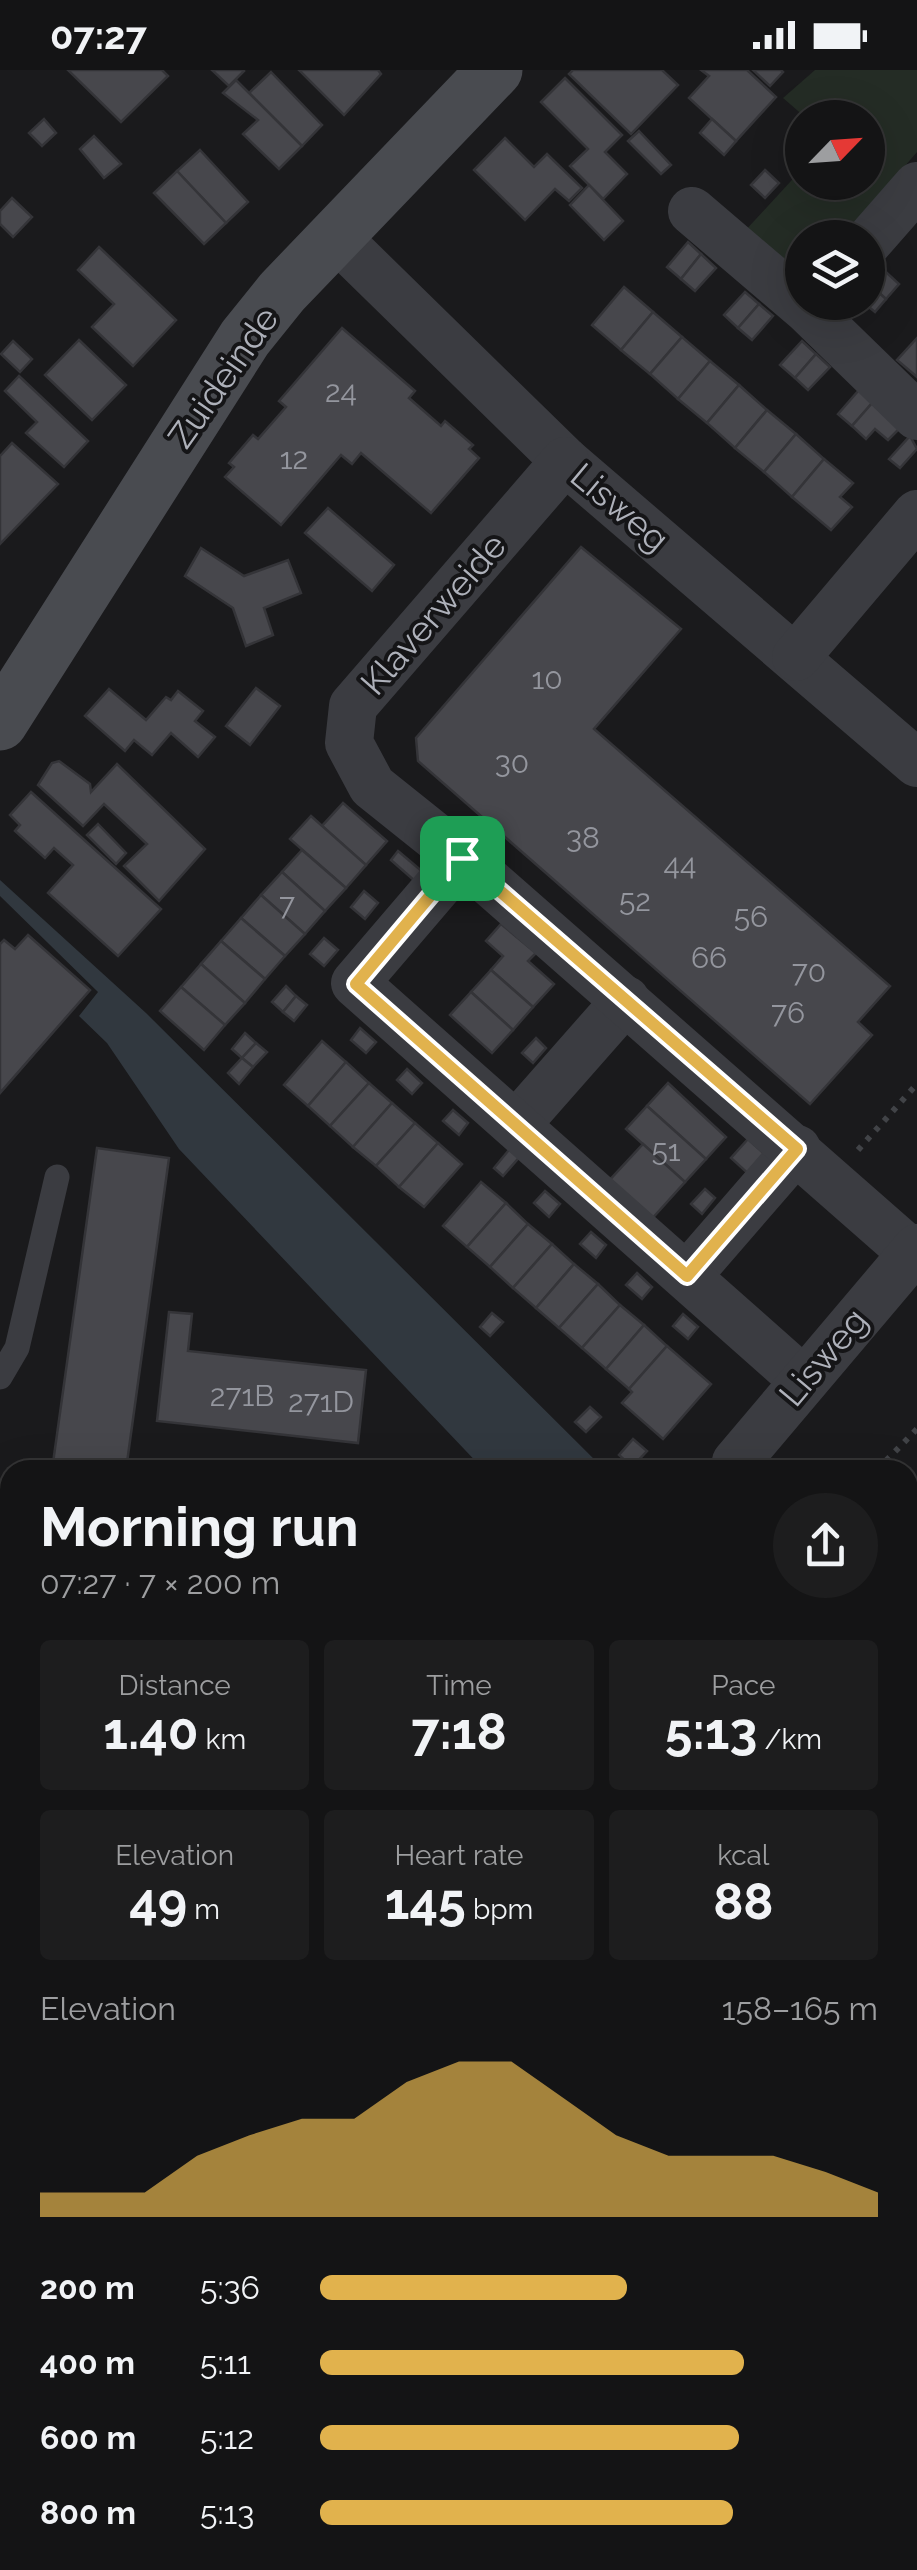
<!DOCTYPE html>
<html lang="en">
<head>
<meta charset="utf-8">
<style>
	body { margin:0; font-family:Raleway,sans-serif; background:#1d1d1e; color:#f1f3f6; height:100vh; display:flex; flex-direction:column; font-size:38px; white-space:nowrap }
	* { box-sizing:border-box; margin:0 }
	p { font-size:32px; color:#9d9ea0 }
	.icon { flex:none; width:55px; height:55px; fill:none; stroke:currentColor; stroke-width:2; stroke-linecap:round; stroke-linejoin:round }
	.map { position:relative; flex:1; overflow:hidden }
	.details { position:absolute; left:0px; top:1390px; width:918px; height:1110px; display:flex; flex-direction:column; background:#141415; border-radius:30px 30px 0 0; box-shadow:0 10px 40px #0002,0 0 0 2px #333334 }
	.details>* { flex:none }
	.needle { width:65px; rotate:65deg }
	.tools { position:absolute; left:785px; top:30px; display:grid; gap:20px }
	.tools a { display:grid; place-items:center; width:100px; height:100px; border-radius:50%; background:#141415; box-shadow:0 10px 40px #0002,0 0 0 2px #333334; font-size:50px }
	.pin { position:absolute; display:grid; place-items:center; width:85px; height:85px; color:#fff; margin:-42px; border-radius:20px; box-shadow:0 5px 15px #0006 }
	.round { display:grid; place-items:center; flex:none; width:105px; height:105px; border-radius:52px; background:#1d1d1e }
	.headline { display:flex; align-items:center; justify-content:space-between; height:170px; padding:0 40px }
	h1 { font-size:55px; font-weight:700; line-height:75px }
	.metrics { display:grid; grid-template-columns:repeat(3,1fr); gap:15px; height:170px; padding:10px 40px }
	.metrics div { display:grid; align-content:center; border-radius:10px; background:#1d1d1e; text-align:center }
	.metrics b { font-size:50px; font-weight:700 }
	.metrics small { font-size:28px; font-weight:400 }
	.metrics p { font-size:28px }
	.chart { height:280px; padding:20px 40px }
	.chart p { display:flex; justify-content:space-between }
	.chart svg { width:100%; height:180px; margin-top:10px; fill:#e1b24d; opacity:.7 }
	ul { padding:0 40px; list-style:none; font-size:32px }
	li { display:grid; grid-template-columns:160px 120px 1fr; align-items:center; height:75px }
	li i { height:25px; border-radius:12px; background:#e1b24d }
	.status { display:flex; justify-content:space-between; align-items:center; height:70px; padding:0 50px; background:#141415; direction:ltr }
	.status svg { height:28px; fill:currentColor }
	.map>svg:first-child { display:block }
</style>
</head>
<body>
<div class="status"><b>07:27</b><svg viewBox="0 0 49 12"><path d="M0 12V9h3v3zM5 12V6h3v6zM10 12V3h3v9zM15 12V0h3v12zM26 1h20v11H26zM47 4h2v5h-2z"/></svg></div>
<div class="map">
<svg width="917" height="2500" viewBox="0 0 917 2500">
	<rect width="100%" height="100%" fill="#1a1a1c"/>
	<g fill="#242c25">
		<path d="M815 0H917V82L844 167 802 168V214L743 163 802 99V112H868V48L805 47 783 28Z"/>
		<path d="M361 2490H585L606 2500H364Z"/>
	</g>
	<g fill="#31383f">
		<path d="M0 810 146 943 605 1400H484L179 1079 107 973 79 946 98 922 0 826Z"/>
		<path d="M908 1711 917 1722V1843L908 1833Z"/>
	</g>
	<g fill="#47474c" stroke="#343438" stroke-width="2.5">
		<path d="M68 0H162L168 6 121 52Z"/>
		<path d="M212 0H243L244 1 229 16Z"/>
		<path d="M299 0H378L381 4 344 45Z"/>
		<path d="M573 0H662L678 15 631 64 569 4Z"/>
		<path d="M701 0H747L776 27 736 71 689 28 709 6Z"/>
		<path d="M753 0H781L783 2 770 16Z"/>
		<path d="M271 2 322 55 302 76 249 23Z"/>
		<path d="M565 8 622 65 605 82 627 104 603 129 570 96 588 79 541 32Z"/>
		<path d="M236 10 302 76 279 99 243 64 258 50 223 23Z"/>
		<path d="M44 49 56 63 42 76 29 63Z"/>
		<path d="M712 49 736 71 724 85 700 63Z"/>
		<path d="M639 61 671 95 661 104 628 71Z"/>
		<path d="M94 66 121 94 104 108 80 79Z"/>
		<path d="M505 68 534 97 547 84 582 118 569 131 555 119 525 150 474 100Z"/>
		<path d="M200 80 248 132 226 153 177 101Z"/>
		<path d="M765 100 779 113 765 128 751 115Z"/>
		<path d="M177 101 226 153 204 174 154 123Z"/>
		<path d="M589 115 623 151 604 170 570 135Z"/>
		<path d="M12 128 32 147 13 167 0 154V141Z"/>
		<path d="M688 172 701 184 681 209 667 197Z"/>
		<path d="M99 177 176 250 133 296 92 257 114 234 78 200Z"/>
		<path d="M701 184 716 198 695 221 681 209Z"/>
		<path d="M875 192 899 214 886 229 868 213V201Z"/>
		<path d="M868 213 886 229 875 242 864 233 852 247 838 235 868 232Z"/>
		<path d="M624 217 653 242 621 280 592 255Z"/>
		<path d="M745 222 759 234 738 258 724 245Z"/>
		<path d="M759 234 773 246 752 270 738 258Z"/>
		<path d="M653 242 682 267 650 304 621 280Z"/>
		<path d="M342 258 415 321 409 328 441 356 445 351 473 375 469 379 479 388 431 443 361 383 352 394 341 385 281 455 225 407 234 397 229 393 253 365 258 369 286 337 279 331Z"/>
		<path d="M682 267 710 291 678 329 650 304Z"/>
		<path d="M917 268V307L897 290Z"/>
		<path d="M79 270 126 315 92 350 45 305Z"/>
		<path d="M13 271 32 289 20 302 1 284Z"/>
		<path d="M802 271 816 284 795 308 780 295Z"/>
		<path d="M816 284 830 297 808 320 795 308Z"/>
		<path d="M710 291 739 315 707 353 678 329Z"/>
		<path d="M19 306 88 371 64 397 26 363 37 352 5 321Z"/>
		<path d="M739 315 767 340 735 378 707 353Z"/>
		<path d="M859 320 873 332 852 356 838 344Z"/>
		<path d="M873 332 901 357 888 370 875 359 866 369 852 356Z"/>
		<path d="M767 340 796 364 764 402 735 378Z"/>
		<path d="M796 364 824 389 792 427 764 402Z"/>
		<path d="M910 366 917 379 900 398 889 389Z"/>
		<path d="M12 373 58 414 0 474V386Z"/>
		<path d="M824 389 853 413 840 427 852 437 831 460 792 427Z"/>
		<path d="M328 438 394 495 372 521 305 463Z"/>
		<path d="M581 477 681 559 594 659 890 916 858 952 872 965 810 1034 418 691 416 668Z"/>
		<path d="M201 478 244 506 288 490 301 523 264 538 273 565 246 576 233 538 185 506Z"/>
		<path d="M256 618 280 636 250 675 226 656Z"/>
		<path d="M109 619 146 650 166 627 171 630 178 621 203 641 195 651 215 667 198 687 171 663 152 685 134 670 125 681 85 646Z"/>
		<path d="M59 691 90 714 91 722 117 694 205 779 159 831 124 796 147 774 104 734 83 756 38 715 52 693Z"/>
		<path d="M31 722 161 839 118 886 48 823 73 795 54 778 45 788 15 761 20 755 10 745Z"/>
		<path d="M343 733 387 771 366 795 322 756Z"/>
		<path d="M311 746 366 795 346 818 290 769Z"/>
		<path d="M98 754 126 783 116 794 87 765Z"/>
		<path d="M302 780 346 818 325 841 282 802Z"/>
		<path d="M398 781 424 803 416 812 391 790Z"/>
		<path d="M282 802 325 841 305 864 261 825Z"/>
		<path d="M364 821 378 833 365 849 351 837Z"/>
		<path d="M261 825 305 864 285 886 241 848Z"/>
		<path d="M241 848 285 886 265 909 221 871Z"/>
		<path d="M501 854 536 883 528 891 554 914 533 937 491 900 503 886 486 871Z"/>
		<path d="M28 865 90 920 0 1023V874L4 870 15 879Z"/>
		<path d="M324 868 338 880 324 896 310 884Z"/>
		<path d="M221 871 265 909 245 933 201 894Z"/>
		<path d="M201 894 245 933 225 955 181 917Z"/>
		<path d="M491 900 533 937 513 960 471 922Z"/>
		<path d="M286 916 296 926 283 942 272 932Z"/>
		<path d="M181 917 225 955 204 980 160 941Z"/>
		<path d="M471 922 513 960 492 983 450 945Z"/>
		<path d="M296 926 307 935 294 951 283 942Z"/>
		<path d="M360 958 376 972 366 983 351 970Z"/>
		<path d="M245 963 256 973 242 988 232 979Z"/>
		<path d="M536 968 546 978 533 993 522 983Z"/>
		<path d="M322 971 346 992 308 1036 284 1015Z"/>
		<path d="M256 973 267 982 253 997 242 988Z"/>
		<path d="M242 988 253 997 239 1014 228 1003Z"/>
		<path d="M346 992 369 1013 330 1056 308 1036Z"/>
		<path d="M407 999 422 1013 412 1024 397 1010Z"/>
		<path d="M369 1013 392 1033 353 1077 330 1056Z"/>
		<path d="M668 1013 726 1067 706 1089 647 1036Z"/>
		<path d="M392 1033 415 1053 376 1096 353 1077Z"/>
		<path d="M647 1036 706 1089 685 1112 626 1059Z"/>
		<path d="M453 1040 468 1053 459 1065 443 1051Z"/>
		<path d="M415 1053 438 1073 399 1117 376 1096Z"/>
		<path d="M748 1069 769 1088 753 1108 731 1088Z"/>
		<path d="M438 1073 462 1094 424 1137 399 1117Z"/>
		<path d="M643 1074 685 1112 649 1152 606 1114Z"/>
		<path d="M513 1075 523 1083 503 1106 494 1098Z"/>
		<path d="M97 1078 169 1088 126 1400H52Z"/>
		<path d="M481 1112 506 1133 467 1177 443 1156Z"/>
		<path d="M705 1119 715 1128 702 1144 691 1134Z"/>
		<path d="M545 1121 560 1134 549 1147 534 1133Z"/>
		<path d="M506 1133 528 1154 490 1197 467 1177Z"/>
		<path d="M528 1154 552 1174 513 1218 490 1197Z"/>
		<path d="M591 1162 606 1175 596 1188 580 1174Z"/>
		<path d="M552 1174 574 1194 536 1238 513 1218Z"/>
		<path d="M574 1194 598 1214 559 1258 536 1238Z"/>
		<path d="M637 1203 652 1217 642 1229 626 1215Z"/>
		<path d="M598 1214 620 1235 582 1278 559 1258Z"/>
		<path d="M620 1235 644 1255 606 1299 582 1278Z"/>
		<path d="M169 1242 192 1244 188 1281 366 1300 358 1373 157 1351Z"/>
		<path d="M492 1243 503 1252 490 1266 480 1257Z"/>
		<path d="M683 1244 698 1257 688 1269 673 1256Z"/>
		<path d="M644 1255 667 1276 629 1319 606 1299Z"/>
		<path d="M667 1276 711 1314 663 1369 622 1333 632 1322 629 1319Z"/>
		<path d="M590 1337 601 1347 586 1362 575 1352Z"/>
		<path d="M633 1369 647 1381 632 1397 619 1385Z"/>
		<path d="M0 1653 10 1655V1739L0 1737Z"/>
		<path d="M911 2187 917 2192V2258L908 2250Z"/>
		<path d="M908 2250 917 2258V2283L908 2293Z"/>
		<path d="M4 2331 10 2336V2406L0 2397V2358L6 2351 0 2345V2336Z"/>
		<path d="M0 2397 10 2406V2438L0 2449Z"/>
	</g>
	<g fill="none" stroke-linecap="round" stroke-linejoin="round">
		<g stroke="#414347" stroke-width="6" stroke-dasharray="5 8" stroke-linecap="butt">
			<path d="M858 1080 917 1014"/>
			<path d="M877 1400 917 1359"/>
		</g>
		<g stroke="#3b3c41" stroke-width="25">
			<path d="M0 1307 17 1278 57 1107"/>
			<path d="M0 1615 10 1616"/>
			<path d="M908 1954 917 1963"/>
		</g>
		<g stroke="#3b3c41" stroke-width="48">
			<path d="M692 141 808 240 917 346"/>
			<path d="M336 167 565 391 917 693"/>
			<path d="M868 172 917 116"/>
			<path d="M796 587 917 444"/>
			<path d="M462 788 372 716 349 673 353 636 565 391"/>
			<path d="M516 1055 626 930"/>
			<path d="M687 1206 797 1079"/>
			<path d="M803 1310 355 913 462 788 912 1183"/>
			<path d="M737 1400 736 1392 917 1178"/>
			<path d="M908 1581 917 1589"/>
			<path d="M0 1951 10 1960"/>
			<path d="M0 2076 10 2065"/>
			<path d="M908 2423 917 2413"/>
			<path d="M647 2490C694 2500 757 2500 804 2490"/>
			<path d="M54 2500 63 2490"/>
		</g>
		<path stroke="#494b50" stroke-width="55" d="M0 653 245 268 282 222 495 0"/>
	</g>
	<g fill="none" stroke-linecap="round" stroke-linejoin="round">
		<defs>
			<path id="route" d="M462 788 797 1079 687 1206 356 914Z"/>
		</defs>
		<use href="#route" stroke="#fff" stroke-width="20"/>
		<use href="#route" stroke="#e1b24d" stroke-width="12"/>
	</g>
	<g text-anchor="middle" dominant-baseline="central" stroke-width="8" stroke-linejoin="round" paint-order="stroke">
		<g font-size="30" fill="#94969e">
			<text x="341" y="321">24</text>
			<text x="294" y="388">12</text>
			<text x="547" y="608">10</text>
			<text x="512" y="692">30</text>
			<text x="583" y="767">38</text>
			<text x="680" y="794">44</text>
			<text x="635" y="830">52</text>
			<text x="287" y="834">7</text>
			<text x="751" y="846">56</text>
			<text x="709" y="887">66</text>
			<text x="809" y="901">70</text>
			<text x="788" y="942">76</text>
			<text x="666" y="1080">51</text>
			<text x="242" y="1325">271B</text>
			<text x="321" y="1331">271D</text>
		</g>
		<g font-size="35" fill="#aeb1ba" stroke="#151517">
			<text transform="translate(223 307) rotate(-55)">Zuideinde</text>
			<text transform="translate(620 437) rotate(40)">Lisweg</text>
			<text transform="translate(433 544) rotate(-49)">Klaverweide</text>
			<text transform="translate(823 1287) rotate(-50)">Lisweg</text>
		</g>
	</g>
</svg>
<div class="tools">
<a><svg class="needle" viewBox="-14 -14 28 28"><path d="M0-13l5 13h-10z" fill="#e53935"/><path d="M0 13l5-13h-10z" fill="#9d9ea0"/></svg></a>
<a><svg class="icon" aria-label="layers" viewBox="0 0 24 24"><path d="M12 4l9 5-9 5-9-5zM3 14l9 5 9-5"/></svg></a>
</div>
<div class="pin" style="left:462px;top:788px;background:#1e9e55"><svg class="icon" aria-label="arrive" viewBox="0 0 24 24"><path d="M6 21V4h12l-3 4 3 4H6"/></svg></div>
<section class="details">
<div class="headline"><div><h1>Morning run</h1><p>07:27 · 7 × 200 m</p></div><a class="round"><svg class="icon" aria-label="share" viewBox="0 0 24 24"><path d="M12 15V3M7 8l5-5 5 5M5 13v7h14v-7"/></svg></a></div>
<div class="metrics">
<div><p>Distance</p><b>1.40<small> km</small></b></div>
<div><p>Time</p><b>7:18</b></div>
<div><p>Pace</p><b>5:13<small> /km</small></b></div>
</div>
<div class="metrics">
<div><p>Elevation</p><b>49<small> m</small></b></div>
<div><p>Heart rate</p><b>145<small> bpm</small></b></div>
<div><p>kcal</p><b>88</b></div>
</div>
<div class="chart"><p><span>Elevation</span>158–165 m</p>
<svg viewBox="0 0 160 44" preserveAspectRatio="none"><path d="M0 44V38L10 38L20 38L30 29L40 24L50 20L60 20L70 11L80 6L90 6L100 15L110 24L120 29L130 29L140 29L150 33L160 38V44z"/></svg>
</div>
<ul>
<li><b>200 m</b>5:36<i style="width:55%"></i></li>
<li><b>400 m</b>5:11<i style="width:76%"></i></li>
<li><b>600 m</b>5:12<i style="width:75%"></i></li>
<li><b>800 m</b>5:13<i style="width:74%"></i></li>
</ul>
</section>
</div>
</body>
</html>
